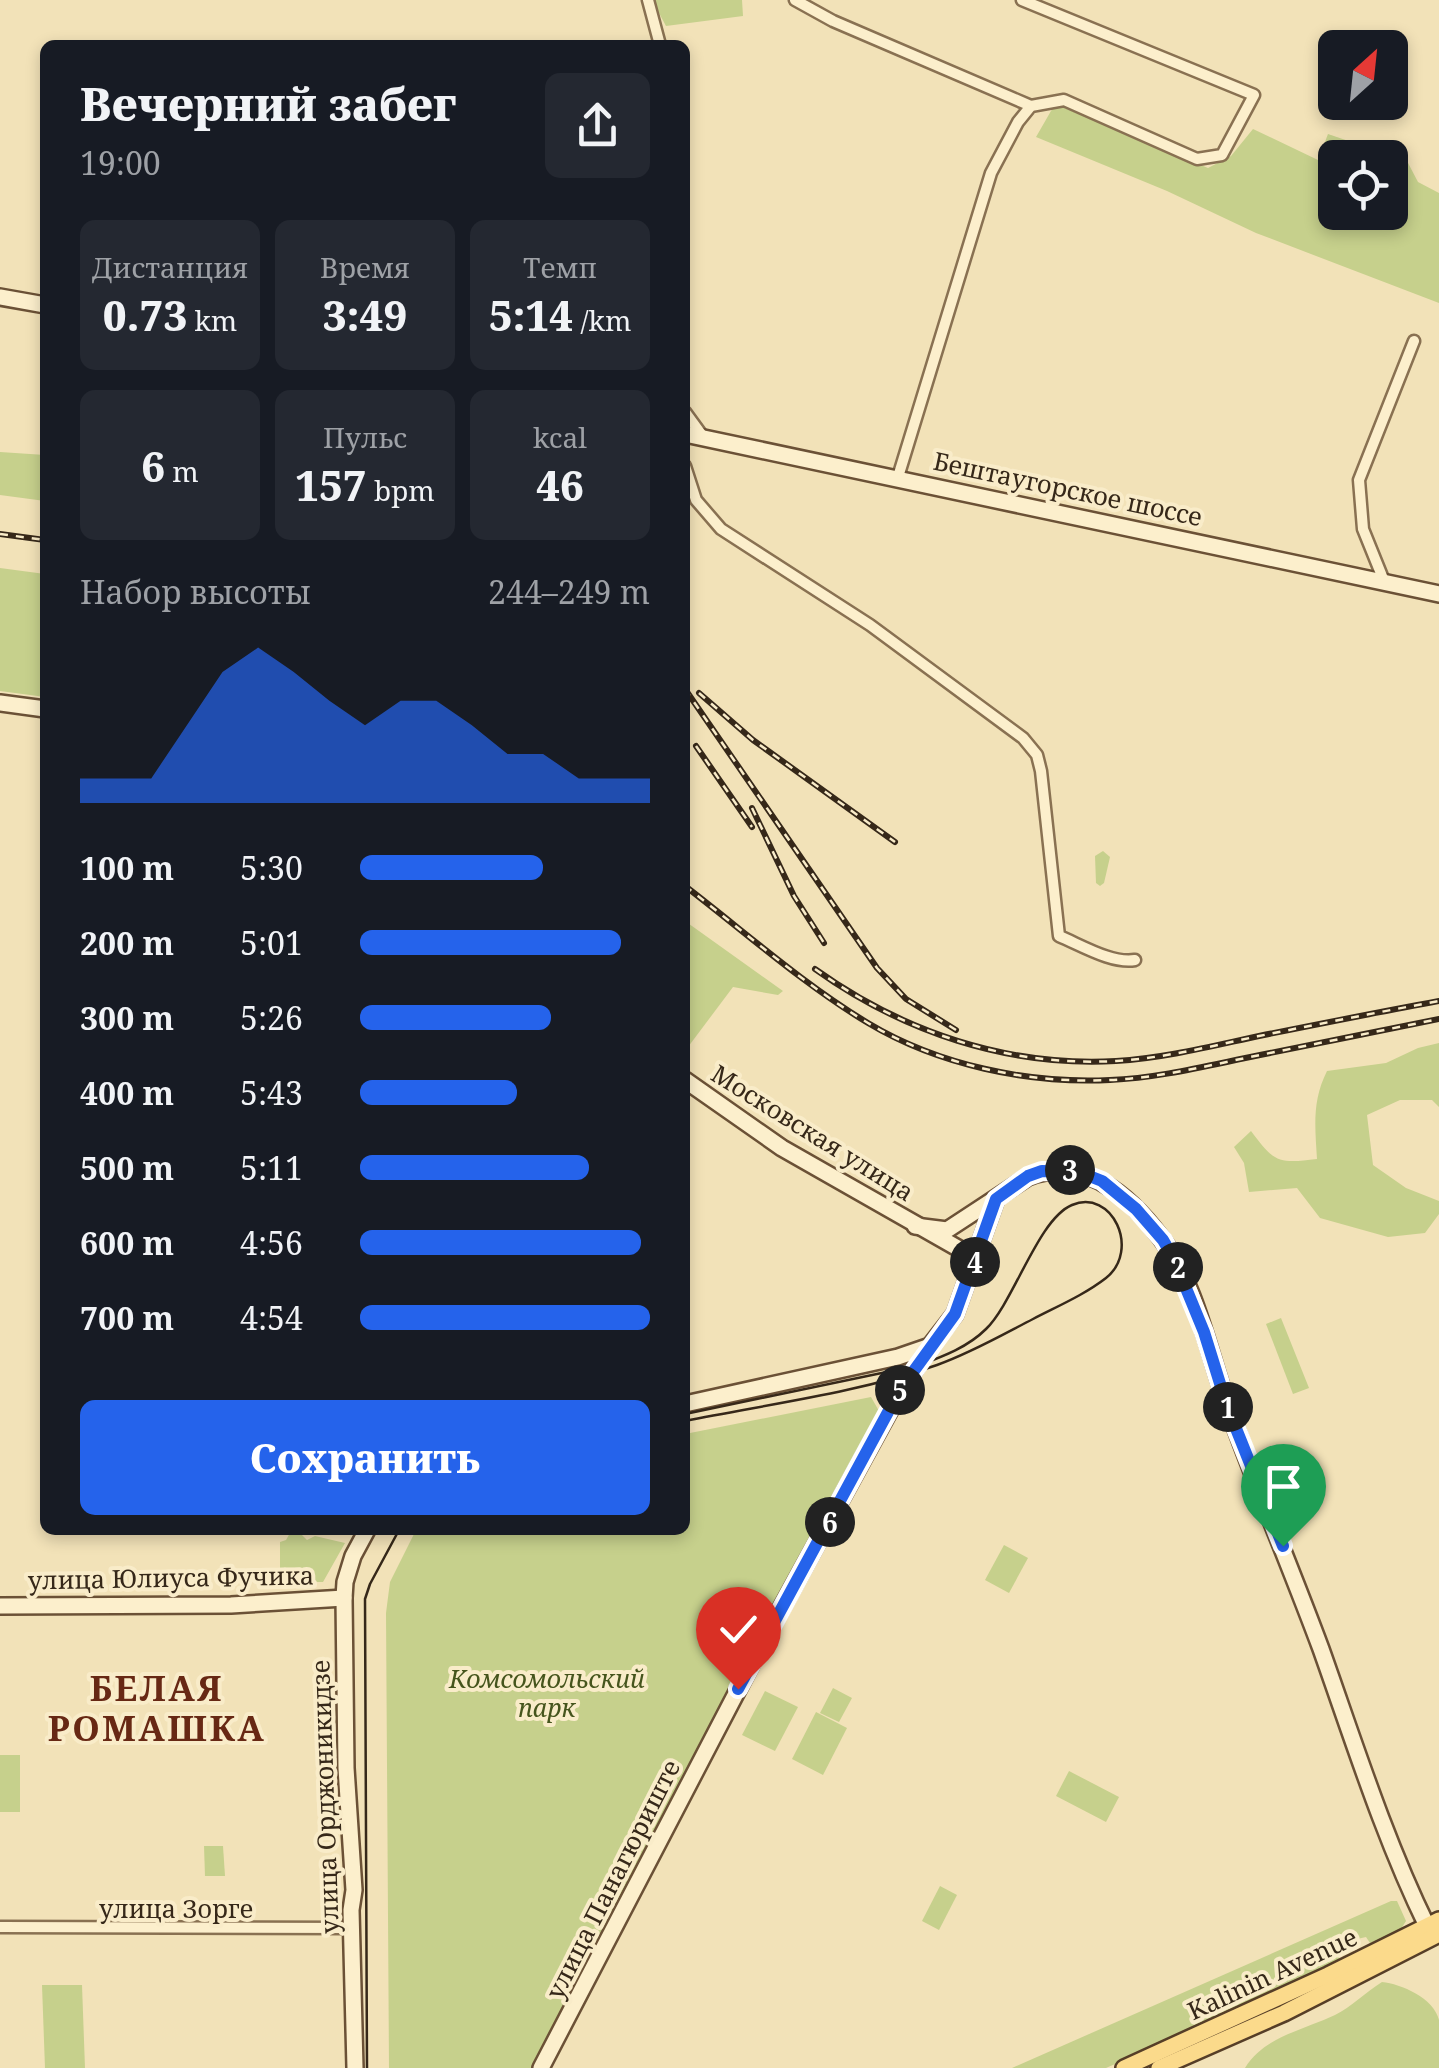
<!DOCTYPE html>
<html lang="ru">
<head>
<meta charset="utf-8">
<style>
	body { margin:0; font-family:"Noto Serif",serif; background:#242831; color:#f1f3f6; height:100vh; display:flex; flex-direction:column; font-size:38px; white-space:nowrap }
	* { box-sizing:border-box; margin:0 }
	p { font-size:32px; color:#9ea1a6 }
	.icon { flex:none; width:55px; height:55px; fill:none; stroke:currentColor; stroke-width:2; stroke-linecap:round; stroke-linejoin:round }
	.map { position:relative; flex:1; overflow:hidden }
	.side { position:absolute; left:40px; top:40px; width:650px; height:1495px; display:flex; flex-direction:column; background:#171b24; border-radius:15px; box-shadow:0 5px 15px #0003 }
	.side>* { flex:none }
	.needle { width:65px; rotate:27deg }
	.controls { position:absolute; left:1318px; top:30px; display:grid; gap:20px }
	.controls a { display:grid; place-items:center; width:90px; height:90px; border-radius:15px; background:#171b24; box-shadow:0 5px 15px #0003; font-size:50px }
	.pin { position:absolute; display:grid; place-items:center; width:85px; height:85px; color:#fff; margin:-102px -42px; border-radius:50% 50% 50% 0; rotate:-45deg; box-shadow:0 0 10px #0007 }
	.pin .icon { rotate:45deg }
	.km { position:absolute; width:50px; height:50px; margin:-25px; border-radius:50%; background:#222; color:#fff; font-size:28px; line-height:50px; text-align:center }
	.round { display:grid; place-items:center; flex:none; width:105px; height:105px; border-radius:15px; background:#242831 }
	.headline { display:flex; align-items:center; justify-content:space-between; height:170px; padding:0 40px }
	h1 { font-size:45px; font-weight:800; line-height:75px }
	.figures { display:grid; grid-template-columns:repeat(3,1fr); gap:15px; height:170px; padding:10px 40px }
	.figures div { display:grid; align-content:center; border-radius:15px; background:#242831; text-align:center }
	.figures b { font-size:42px; font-weight:800 }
	.figures small { font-size:28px; font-weight:400 }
	.figures p { font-size:28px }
	.chart { height:280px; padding:20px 40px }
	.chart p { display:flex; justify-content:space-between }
	.chart svg { width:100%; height:180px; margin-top:10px; fill:#2563eb; opacity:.7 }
	.button { display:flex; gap:20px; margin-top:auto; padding:20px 40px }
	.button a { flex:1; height:115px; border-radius:15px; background:#2563eb; color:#fff; font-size:40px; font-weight:800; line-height:115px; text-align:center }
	ul { padding:0 40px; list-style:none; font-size:32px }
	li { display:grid; grid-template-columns:160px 120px 1fr; align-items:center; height:75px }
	li i { height:25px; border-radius:12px; background:#2563eb }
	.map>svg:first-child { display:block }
</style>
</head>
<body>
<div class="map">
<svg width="1439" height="2068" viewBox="0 0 1439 2068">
	<rect width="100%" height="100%" fill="#f2e2b8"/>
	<g fill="#c6d08c" fill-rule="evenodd">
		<path d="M652 0H742L743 16 666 26Z"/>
		<path d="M1055 104 1208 168 1231 156 1253 129 1318 160 1328 134 1407 161 1418 182 1439 193V303L1256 233 1167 191 1036 137ZM1335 158H1390V212H1335Z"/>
		<path d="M0 452 45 455V501L0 495Z"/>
		<path d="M0 568 45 574V697L0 691Z"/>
		<path d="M1103 851 1110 857 1104 883 1100 886 1096 883 1095 856Z"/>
		<path d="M685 921 783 991 778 995 733 987 685 1051Z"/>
		<path d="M1439 1043V1107L1432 1100H1400L1367 1115 1373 1165 1406 1188 1439 1201V1214L1425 1233 1388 1237 1320 1218 1297 1188 1249 1192 1244 1163 1234 1147 1251 1131C1274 1162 1278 1164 1317 1159 1315 1126 1312 1101 1327 1071L1386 1063 1418 1048Z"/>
		<path d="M1281 1318 1309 1388 1293 1394 1266 1324Z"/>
		<path d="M871 1397 879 1411 531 2068H389L386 1613 390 1582 416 1530H685V1434Z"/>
		<path d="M290 1533H300L307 1540 315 1536 345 1543 323 1582H280V1542L286 1540Z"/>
		<path d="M1004 1545 1028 1558 1009 1593 985 1580Z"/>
		<path d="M833 1688 852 1698 839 1722 820 1713Z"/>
		<path d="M765 1691 798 1707 775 1751 742 1735Z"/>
		<path d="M816 1712 847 1728 823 1775 792 1759Z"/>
		<rect x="0" y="1755" width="20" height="57"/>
		<path d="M1069 1771 1119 1797 1106 1822 1056 1796Z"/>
		<path d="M204 1846H223L225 1876H205Z"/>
		<path d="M940 1886 957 1895 939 1930 922 1921Z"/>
		<path d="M1391 1901H1397L1406 1921 1399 1932 1370 1943 1366 1937 1353 1940 1340 1951 1339 1960 1321 1973 1106 2068H1012Z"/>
		<path d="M1382 1982C1401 1984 1434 1998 1439 2020 1439 2034 1439 2054 1439 2068H1245C1265 2036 1304 2030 1335 2015 1351 2007 1366 1992 1382 1982Z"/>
		<path d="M42 1985H82L85 2068H45Z"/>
	</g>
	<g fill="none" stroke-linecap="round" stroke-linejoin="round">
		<defs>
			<g id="street">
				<path d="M648 0 660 45"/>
				<path d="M795 0 833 21 1031 106"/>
				<path d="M685 412 704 438"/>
				<path d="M685 466 696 500 721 529 870 625 1023 738 1037 755 1041 771 1059 936C1081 945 1112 964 1135 960"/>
				<path d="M898 477 991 173 1018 122 1031 106 1064 100 1197 159 1222 155 1254 95 1022 0"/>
				<path d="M1384 581 1363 529 1359 480 1414 341"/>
				<path d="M0 1927 352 1928"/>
			</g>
			<g id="secondary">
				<path d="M0 297 45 305"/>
				<path d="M685 434 1439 594"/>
				<path d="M0 703 45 709"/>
				<path d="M685 1080 782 1148 977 1259"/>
				<path d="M915 1226 947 1230 1028 1177C1083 1155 1129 1195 1161 1238 1197 1286 1208 1352 1228 1407 1257 1489 1291 1568 1321 1649 1354 1742 1384 1838 1427 1926"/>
				<path d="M685 1404 898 1357 930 1346 955 1314 996 1199"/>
				<path d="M0 1606 231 1605 344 1598"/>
				<path d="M355 2068 351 1910 354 1890 346 1768 344 1598 345 1582 353 1556 367 1530"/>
				<path d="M541 2068 766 1636 901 1390 930 1346"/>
			</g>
			<g id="primary">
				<path d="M1124 2068 1328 1975 1439 1920"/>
				<path d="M1159 2068 1284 2013 1439 1934"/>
			</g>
		</defs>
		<use href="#street" stroke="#897152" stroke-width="15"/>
		<use href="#secondary" stroke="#6b5136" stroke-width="20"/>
		<use href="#primary" stroke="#563e27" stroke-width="20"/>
		<use href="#street" stroke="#fcefcc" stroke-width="10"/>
		<use href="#secondary" stroke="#fcefcc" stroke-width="15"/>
		<use href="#primary" stroke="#fbda8b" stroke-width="15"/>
		<g stroke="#362819" stroke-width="2.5">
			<path d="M685 1414 920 1365C944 1356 968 1347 986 1329 1014 1302 1038 1219 1072 1205 1112 1188 1141 1250 1106 1278 1084 1295 1058 1306 1033 1319 1002 1335 971 1353 937 1365 857 1393 769 1404 685 1421"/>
			<path d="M367 2068 365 1599 370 1584 399 1530"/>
		</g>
		<defs>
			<g id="rail">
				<path d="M0 534 45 540"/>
				<path d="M685 689 877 968 906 999 956 1030"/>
				<path d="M699 693 753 740 895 842"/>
				<path d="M696 746 752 827"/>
				<path d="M752 808 794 896 824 943"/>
				<path d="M685 886C745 932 803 984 868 1023 938 1065 1028 1084 1110 1080 1160 1078 1210 1065 1260 1055 1320 1043 1379 1031 1439 1019"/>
				<path d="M815 969C903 1032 1007 1067 1116 1061 1165 1058 1212 1046 1259 1036 1319 1024 1379 1012 1439 1001"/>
			</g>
		</defs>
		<use href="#rail" stroke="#362819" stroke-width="6"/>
		<use href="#rail" stroke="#f9ecc9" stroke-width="2.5" stroke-dasharray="8" stroke-linecap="butt"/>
	</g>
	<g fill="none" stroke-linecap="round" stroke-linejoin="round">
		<defs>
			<path id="route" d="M738 1689 900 1390 955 1314 996 1199 1028 1176 1042 1171 1079 1172 1102 1181 1136 1209 1163 1240 1174 1259 1204 1332 1227 1406 1283 1546"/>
		</defs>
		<use href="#route" stroke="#fff" stroke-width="20"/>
		<use href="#route" stroke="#2563eb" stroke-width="12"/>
	</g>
	<g text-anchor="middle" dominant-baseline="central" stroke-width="8" stroke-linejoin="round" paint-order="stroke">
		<g font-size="25" fill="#362819" stroke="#f9ecc9">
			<text transform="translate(1068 488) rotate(12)">Бештаугорское шоссе</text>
			<text transform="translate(813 1132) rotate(32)">Московская улица</text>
			<text transform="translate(171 1577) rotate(-1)">улица Юлиуса Фучика</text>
			<text transform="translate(324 1797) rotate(-92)">улица Орджоникидзе</text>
			<text transform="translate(612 1879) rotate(-63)">улица Панагюриште</text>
			<text x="176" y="1908">улица Зорге</text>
			<text transform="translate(1272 1973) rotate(-25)">Kalinin Avenue</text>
		</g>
		<g font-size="25" font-style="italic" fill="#46551d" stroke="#f9ecc9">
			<text x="547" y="1678">Комсомольский<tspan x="547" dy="29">парк</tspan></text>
		</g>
		<g font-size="35" font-weight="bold" letter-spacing="2.5" fill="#672814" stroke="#f9ecc9">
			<text x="157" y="1687">БЕЛАЯ<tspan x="157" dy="40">РОМАШКА</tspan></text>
		</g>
	</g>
</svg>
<div class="controls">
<a><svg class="needle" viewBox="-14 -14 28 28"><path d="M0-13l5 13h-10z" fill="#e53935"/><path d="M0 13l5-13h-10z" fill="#9ea1a6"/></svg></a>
<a><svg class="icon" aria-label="locate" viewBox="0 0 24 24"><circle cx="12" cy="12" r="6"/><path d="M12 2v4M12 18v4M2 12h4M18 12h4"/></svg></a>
</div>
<div class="pin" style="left:1283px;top:1546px;background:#1e9e55"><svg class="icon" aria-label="arrive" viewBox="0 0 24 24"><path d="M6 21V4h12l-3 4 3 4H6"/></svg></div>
<div class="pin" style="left:738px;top:1689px;background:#d93025"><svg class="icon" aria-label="check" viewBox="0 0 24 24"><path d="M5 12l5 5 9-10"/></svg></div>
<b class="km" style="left:1228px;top:1407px">1</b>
<b class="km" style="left:1178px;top:1267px">2</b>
<b class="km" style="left:1070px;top:1170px">3</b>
<b class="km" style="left:975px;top:1262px">4</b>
<b class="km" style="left:900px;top:1390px">5</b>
<b class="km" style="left:830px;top:1522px">6</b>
<section class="side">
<div class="headline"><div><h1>Вечерний забег</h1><p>19:00</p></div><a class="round"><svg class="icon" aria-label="share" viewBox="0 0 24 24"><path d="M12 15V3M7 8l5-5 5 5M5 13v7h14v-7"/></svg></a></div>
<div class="figures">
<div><p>Дистанция</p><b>0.73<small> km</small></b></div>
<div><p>Время</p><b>3:49</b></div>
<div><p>Темп</p><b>5:14<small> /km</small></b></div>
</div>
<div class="figures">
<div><b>6<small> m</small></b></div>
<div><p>Пульс</p><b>157<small> bpm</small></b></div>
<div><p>kcal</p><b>46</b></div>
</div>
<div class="chart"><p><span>Набор высоты</span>244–249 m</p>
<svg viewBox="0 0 160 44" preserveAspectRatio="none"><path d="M0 44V38L10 38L20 38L30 25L40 12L50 6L60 12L70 19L80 25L90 19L100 19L110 25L120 32L130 32L140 38L150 38L160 38V44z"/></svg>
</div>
<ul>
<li><b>100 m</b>5:30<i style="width:63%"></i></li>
<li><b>200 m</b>5:01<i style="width:90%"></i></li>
<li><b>300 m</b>5:26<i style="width:66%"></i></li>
<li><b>400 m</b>5:43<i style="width:54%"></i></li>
<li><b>500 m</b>5:11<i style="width:79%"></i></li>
<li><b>600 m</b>4:56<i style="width:97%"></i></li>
<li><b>700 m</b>4:54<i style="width:100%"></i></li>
</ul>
<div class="button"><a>Сохранить</a></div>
</section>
</div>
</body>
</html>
